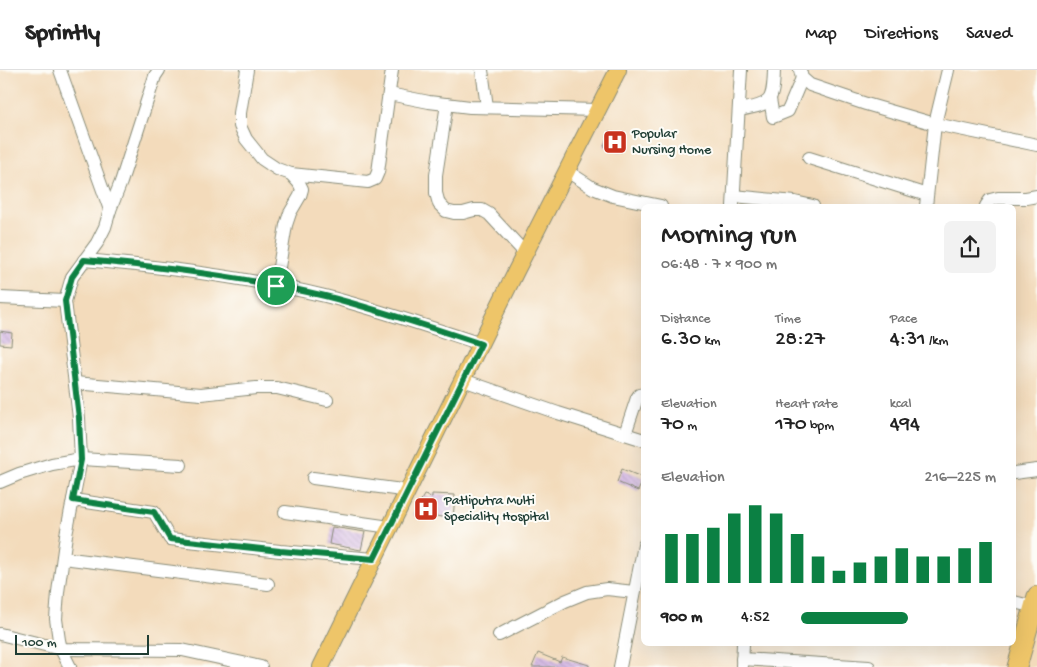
<!DOCTYPE html>
<html lang="en">
<head>
<meta charset="utf-8">
<style>
	body { margin:0; font-family:"Gochi Hand",sans-serif; background:#f2f2f2; color:#222; height:100vh; display:flex; flex-direction:column; font-size:19px; white-space:nowrap }
	* { box-sizing:border-box; margin:0 }
	p { font-size:16px; color:#767676 }
	.icon { flex:none; width:28px; height:28px; fill:none; stroke:currentColor; stroke-width:2; stroke-linecap:round; stroke-linejoin:round }
	.map { position:relative; flex:1; overflow:hidden }
	.panel { position:absolute; left:641px; top:134px; width:375px; height:442px; display:flex; flex-direction:column; background:#fff; border-radius:8px; box-shadow:0 5px 20px #0002 }
	.panel>* { flex:none }
	.scale { position:absolute; left:15px; bottom:12px; width:134px; box-sizing:border-box; padding-left:5px; border:2px solid #1f3d34; border-top:0; font-size:14px; line-height:18px; white-space:nowrap; color:#1f3d34; -webkit-text-stroke:4px #fdfcf7; paint-order:stroke }
	.pin { position:absolute; display:grid; place-items:center; width:42px; height:42px; color:#fff; margin:-21px; border:2px solid #fff; border-radius:50%; box-shadow:0 1px 5px #0007 }
	.round { display:grid; place-items:center; flex:none; width:52px; height:52px; border-radius:8px; background:#f2f2f2 }
	.summary { display:flex; align-items:center; justify-content:space-between; height:85px; padding:0 20px }
	h1 { font-size:28px; font-weight:600; line-height:38px }
	.stats { display:grid; grid-template-columns:repeat(3,1fr); gap:8px; height:85px; padding:5px 20px }
	.stats div { display:grid; align-content:center }
	.stats b { font-size:21px; font-weight:600 }
	.stats small { font-size:14px; font-weight:400 }
	.stats p { font-size:14px }
	.chart { height:140px; padding:10px 20px }
	.chart p { display:flex; justify-content:space-between }
	.chart svg { width:100%; height:90px; margin-top:5px; stroke:#0b8043; stroke-width:6 }
	ul { padding:0 20px; list-style:none; font-size:16px }
	li { display:grid; grid-template-columns:80px 60px 1fr; align-items:center; height:38px }
	li i { height:12px; border-radius:6px; background:#0b8043 }
	header { display:flex; align-items:center; gap:30px; box-sizing:border-box; height:70px; padding:0 25px; background:#fff; border-bottom:1px solid #e0e0e0 }
	header strong { font-size:24px }
	nav { display:flex; gap:28px; margin-inline-start:auto; font-size:18px }
	.map>svg:first-child { display:block }
</style>
</head>
<body>
<header>
<strong>Sprintly</strong>
<nav><a>Map</a><a>Directions</a><a>Saved</a></nav>
</header>
<div class="map">
<svg width="1037" height="597" viewBox="0 0 1037 597">
	<defs>
		<pattern id="building-back-hatch" width="6" height="6" patternUnits="userSpaceOnUse" patternTransform="scale(1.25)"><rect width="6" height="6" fill="#d0b1e2"/><path d="M-1 5l2 2M0 0l6 6M5-1l2 2" fill="none" stroke="#a891b8"/></pattern>
	</defs>
	<rect width="100%" height="100%" fill="#fdfcf7"/>
	<filter id="ink" filterUnits="userSpaceOnUse"><feTurbulence type="fractalNoise" baseFrequency=".02" numOctaves="2"/><feDisplacementMap in="SourceGraphic" scale="10" xChannelSelector="R" yChannelSelector="G"/><feConvolveMatrix kernelMatrix="1 2 1 2 8 2 1 2 1" color-interpolation-filters="sRGB"/></filter>
	<filter id="wash" filterUnits="userSpaceOnUse"><feTurbulence type="fractalNoise" baseFrequency=".0096" numOctaves="4" result="noise"/><feDisplacementMap in="SourceGraphic" scale="20" xChannelSelector="R" yChannelSelector="G"/><feGaussianBlur stdDeviation="1.12" result="paint"/><feColorMatrix in="noise" values="0 0 0 0 0 0 0 0 0 0 0 0 0 0 0 0 0 1.4 0 .05"/><feComposite in="paint" operator="in"/></filter>
	<g filter="url(#wash)">
		<rect width="100%" height="100%" fill="#f3dbbb"/>
		<g id="blocks">
			<g fill="url(#building-back-hatch)">
				<path d="M609 61 626 66 621 82 604 76Z"/>
				<path d="M0 261 12 263 11 275 0 274Z"/>
				<path d="M622 399 644 408 638 421 617 412Z"/>
				<path d="M432 424 455 425 453 449 430 445V448L413 445 424 425 432 427Z"/>
				<path d="M332 457 365 462 361 480 329 474Z"/>
				<path d="M538 583 560 592 562 587 589 595V597H532Z"/>
			</g>
		</g>
	</g>
	<g filter="url(#ink)">
		<use href="#blocks" fill-opacity="0" stroke="#898c78" stroke-width="1"/>
		<g fill="none" stroke-linecap="round" stroke-linejoin="round">
			<defs>
				<g id="minor">
					<path d="M60 0 110 140 105 157 97 173 72 207 65 231 79 348 81 389 66 465 58 522 56 549 59 570 61 579 70 597"/>
					<path d="M247 0 240 43V56L246 69 262 89 277 99 291 104 368 112 375 109 378 102 392 0"/>
					<path d="M482 0 487 37"/>
					<path d="M800 0 802 8 810 15 866 34 935 54 1037 75"/>
					<path d="M389 24 429 32 470 37 598 40"/>
					<path d="M770 29 773 47 788 41 802 8"/>
					<path d="M447 34 436 105V123L439 134 446 141 454 143H463L474 140H482L489 144 525 183"/>
					<path d="M739 40C771 34 773 34 774 0"/>
					<path d="M809 88 927 125"/>
					<path d="M567 101 593 118 613 126 661 136"/>
					<path d="M734 126 795 132 813 136"/>
					<path d="M733 136 741 0"/>
					<path d="M926 136 935 54 948 0"/>
					<path d="M986 136 990 130 998 128H1026L1037 126"/>
					<path d="M110 140 121 112 155 6 159 0"/>
					<path d="M84 190C165 197 246 207 325 226 377 239 429 257 481 274"/>
					<path d="M276 215 286 155 290 143 300 126 302 119 299 113 291 104"/>
					<path d="M0 228 65 231"/>
					<path d="M463 310 558 343 644 370"/>
					<path d="M75 313 201 324 256 318H277L327 330"/>
					<path d="M625 364 637 328 639 325 644 324"/>
					<path d="M1014 403 1037 400"/>
					<path d="M313 408 409 421"/>
					<path d="M0 412 19 404 52 394 81 389 181 395"/>
					<path d="M73 430 154 442 170 469 280 481 374 489"/>
					<path d="M285 442 390 457"/>
					<path d="M63 488 268 514"/>
					<path d="M1014 532 1034 537"/>
					<path d="M0 564 61 579 182 580 261 597"/>
					<path d="M499 565 565 531 587 522 607 519 634 522"/>
					<path d="M742 589 869 597"/>
					<path d="M742 596 743 574"/>
					<path d="M620 597 644 475"/>
				</g>
				<path id="major" d="M321 597 516 201 618 0"/>
				<path id="highway" d="M1017 597 1037 526"/>
			</defs>
			<use href="#minor" stroke="#898c78" stroke-width="14"/>
			<use href="#major" stroke="#898c78" stroke-width="18"/>
			<use href="#highway" stroke="#898c78" stroke-width="21"/>
			<use href="#minor" stroke="#fff" stroke-width="12"/>
			<use href="#major" stroke="#eec569" stroke-width="16"/>
			<use href="#highway" stroke="#eec569" stroke-width="19"/>
		</g>
	</g>
	<g fill="none" stroke-linecap="round" stroke-linejoin="round" filter="url(#ink)">
		<defs>
			<path id="route" d="M84 190C165 197 246 207 325 226 377 239 429 257 481 274L374 489 280 481 170 469 154 442 73 430 81 390 79 348 65 231 72 207Z"/>
		</defs>
		<use href="#route" stroke="#fff" stroke-width="10"/>
		<use href="#route" stroke="#0b8043" stroke-width="6"/>
	</g>
	<defs>
		<symbol id="hospital-square" viewBox="-11 -11 22 22"><rect x="-9" y="-9" width="18" height="18" rx="4" fill="#c8321e" stroke="#fdfcf7"/><path d="M-5-5h3v3.5h4V-5h3V5h-3V1.5h-4V5h-3Z" fill="#fff"/></symbol>
	</defs>
	<g fill-rule="evenodd">
		<use href="#hospital-square" x="601" y="58" width="28" height="28"/>
		<use href="#hospital-square" x="412" y="425" width="28" height="28"/>
	</g>
	<g text-anchor="middle" dominant-baseline="central" stroke-width="4" stroke-linejoin="round" paint-order="stroke">
		<g font-size="14" fill="#1f3d34" stroke="#fdfcf7" text-anchor="start">
			<text x="632" y="64">Popular<tspan x="632" dy="16">Nursing Home</tspan></text>
			<text x="444" y="431">Patliputra Multi<tspan x="444" dy="16">Speciality Hospital</tspan></text>
		</g>
	</g>
</svg>
<div class="scale">100 m</div>
<div class="pin" style="left:276px;top:216px;background:#1e9e55"><svg class="icon" aria-label="arrive" viewBox="0 0 24 24"><path d="M6 21V4h12l-3 4 3 4H6"/></svg></div>
<section class="panel">
<div class="summary"><div><h1>Morning run</h1><p>06:48 · 7 × 900 m</p></div><a class="round"><svg class="icon" aria-label="share" viewBox="0 0 24 24"><path d="M12 15V3M7 8l5-5 5 5M5 13v7h14v-7"/></svg></a></div>
<div class="stats">
<div><p>Distance</p><b>6.30<small> km</small></b></div>
<div><p>Time</p><b>28:27</b></div>
<div><p>Pace</p><b>4:31<small> /km</small></b></div>
</div>
<div class="stats">
<div><p>Elevation</p><b>70<small> m</small></b></div>
<div><p>Heart rate</p><b>170<small> bpm</small></b></div>
<div><p>kcal</p><b>494</b></div>
</div>
<div class="chart"><p><span>Elevation</span>216–225 m</p>
<svg viewBox="0 0 160 44" preserveAspectRatio="none"><path d="M5 44V20M15 44V20M25 44V17M35 44V10M45 44V6M55 44V10M65 44V20M75 44V31M85 44V38M95 44V34M105 44V31M115 44V27M125 44V31M135 44V31M145 44V27M155 44V24"/></svg>
</div>
<ul>
<li><b>900 m</b>4:52<i style="width:55%"></i></li>
</ul>
</section>
</div>
</body>
</html>
